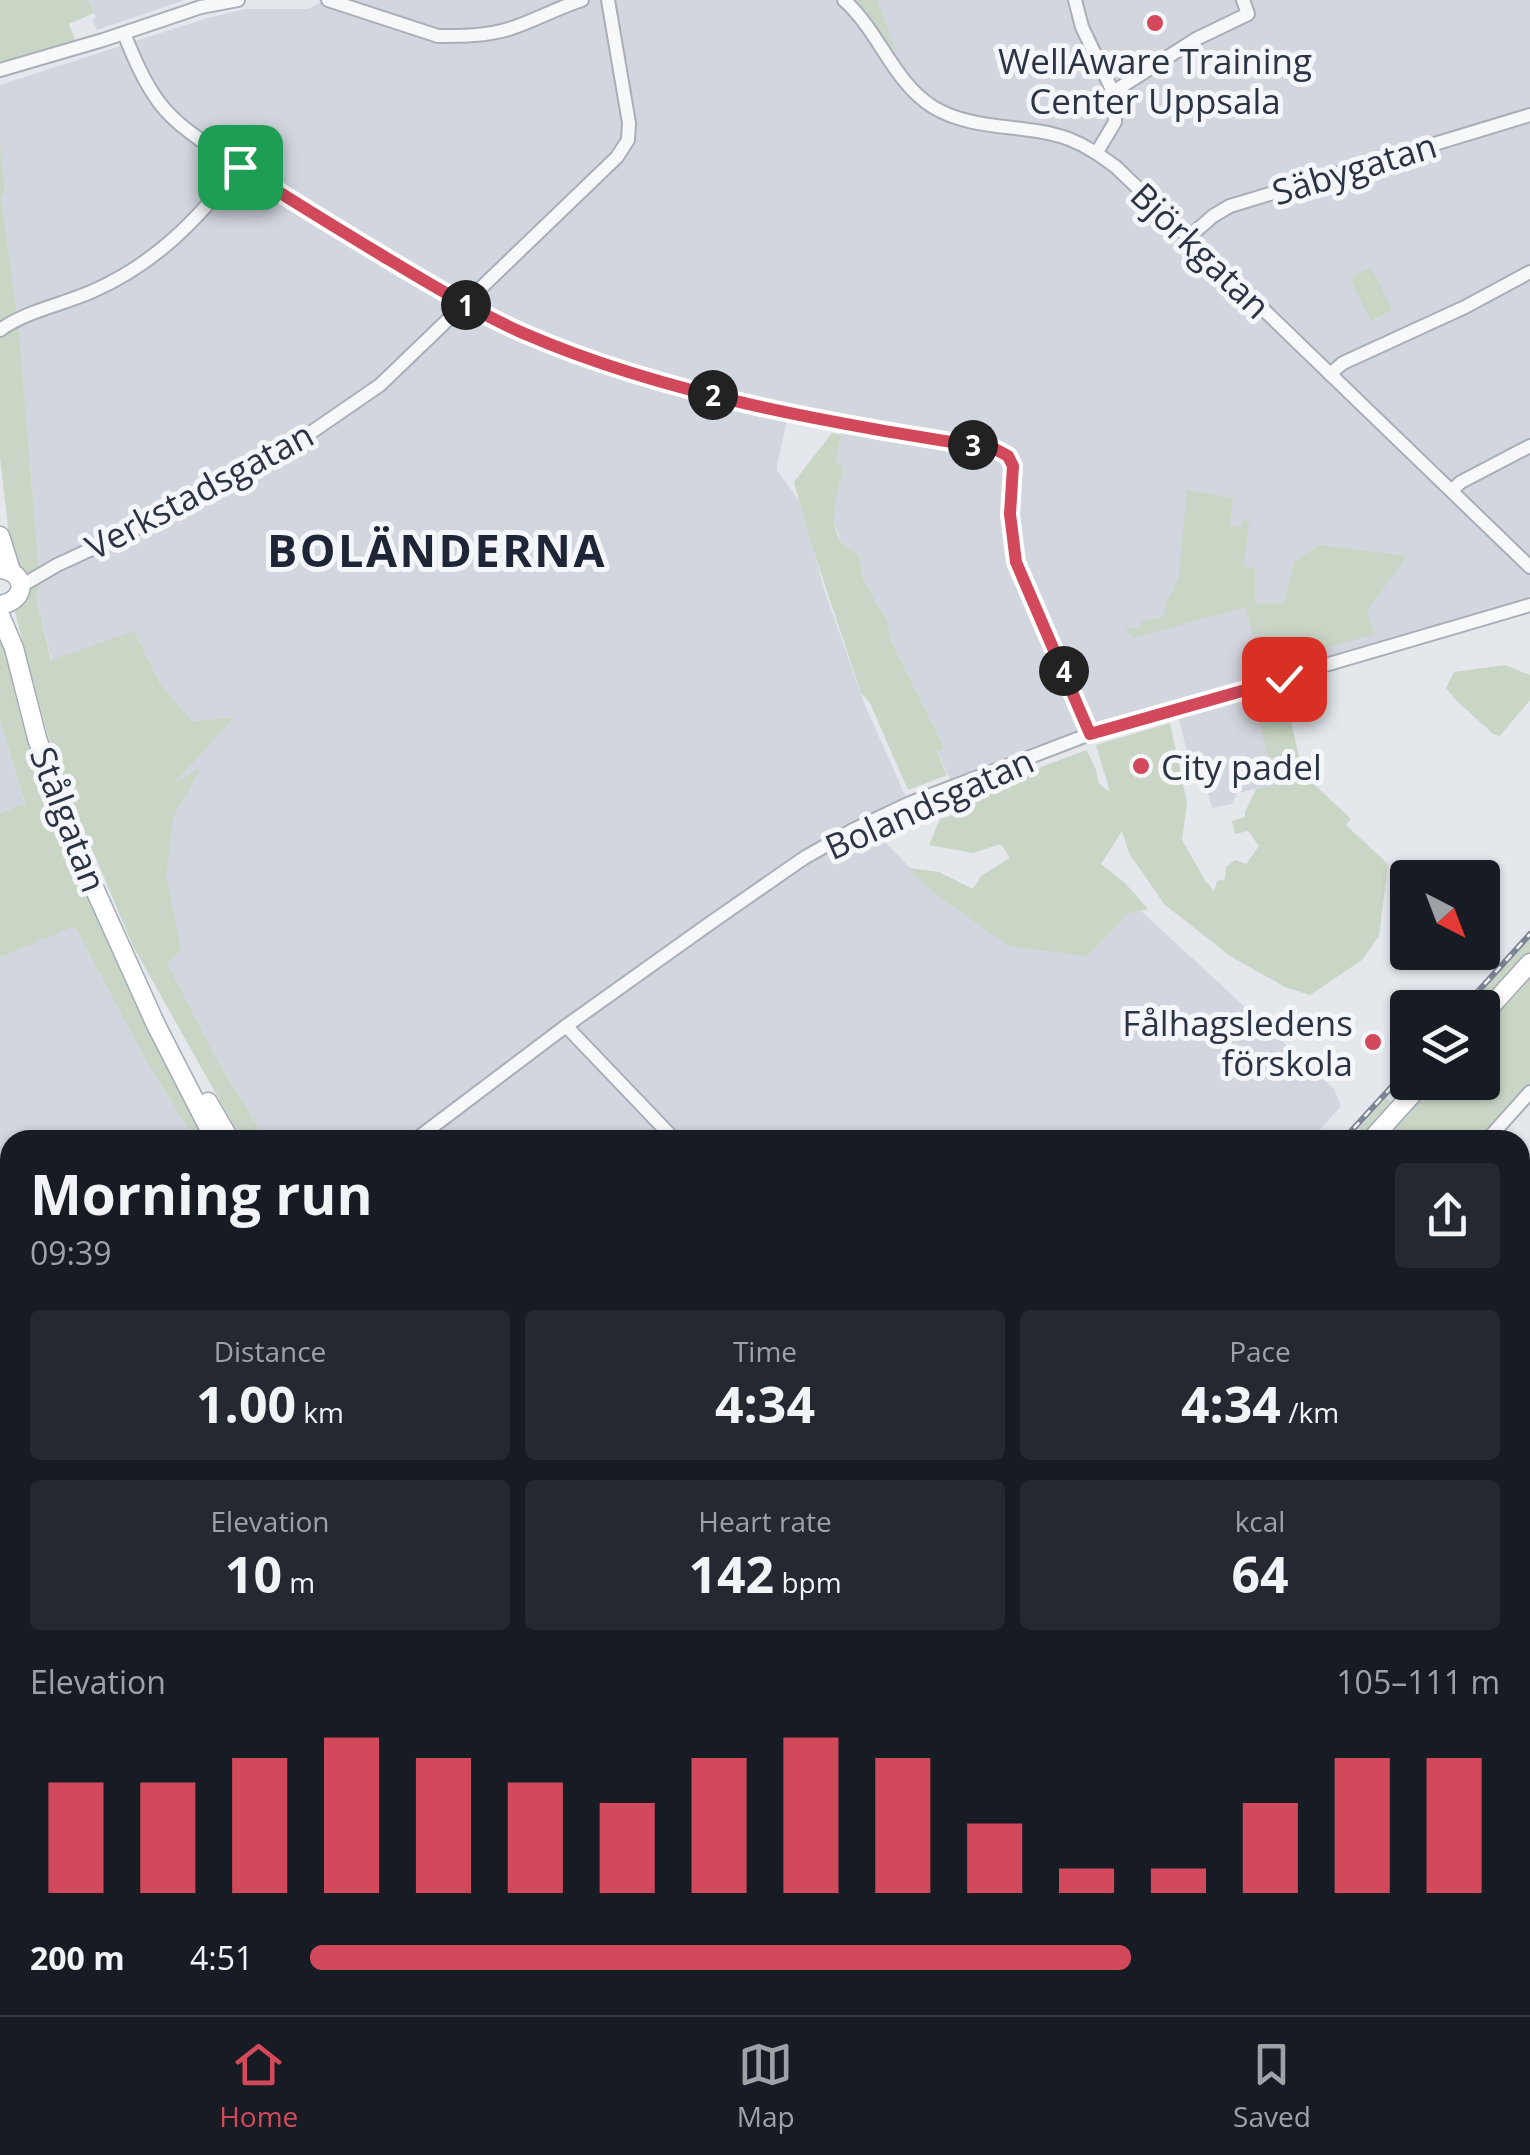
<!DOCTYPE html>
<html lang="en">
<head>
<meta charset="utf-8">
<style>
	body { margin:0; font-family:"Open Sans",sans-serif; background:#242831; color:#f1f3f6; height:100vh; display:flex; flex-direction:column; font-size:38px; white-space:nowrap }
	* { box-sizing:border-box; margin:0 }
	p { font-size:32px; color:#9ea1a6 }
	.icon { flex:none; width:55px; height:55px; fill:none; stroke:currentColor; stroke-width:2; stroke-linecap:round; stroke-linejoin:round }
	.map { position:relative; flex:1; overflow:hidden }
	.side { position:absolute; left:0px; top:1130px; width:1530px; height:885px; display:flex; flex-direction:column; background:#171b24; border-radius:30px 30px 0 0; box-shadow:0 2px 8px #0004 }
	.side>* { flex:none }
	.needle { width:65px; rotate:138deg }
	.controls { position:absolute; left:1390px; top:860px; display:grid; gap:20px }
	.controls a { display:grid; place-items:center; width:110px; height:110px; border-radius:10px; background:#171b24; box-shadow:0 2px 8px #0004; font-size:50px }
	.pin { position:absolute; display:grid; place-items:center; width:85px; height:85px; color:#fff; margin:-42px; border-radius:20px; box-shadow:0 5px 15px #0006 }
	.km { position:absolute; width:50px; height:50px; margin:-25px; border-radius:50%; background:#222; color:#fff; font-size:28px; line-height:50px; text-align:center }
	.round { display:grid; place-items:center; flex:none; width:105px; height:105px; border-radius:10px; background:#242831 }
	.overview { display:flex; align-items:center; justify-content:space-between; height:170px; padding:0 30px }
	h1 { font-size:55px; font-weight:700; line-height:75px }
	.figures { display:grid; grid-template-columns:repeat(3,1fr); gap:15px; height:170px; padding:10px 30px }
	.figures div { display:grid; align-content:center; border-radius:10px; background:#242831; text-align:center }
	.figures b { font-size:50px; font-weight:700 }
	.figures small { font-size:28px; font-weight:400 }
	.figures p { font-size:28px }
	.chart { height:280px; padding:20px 30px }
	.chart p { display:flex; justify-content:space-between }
	.chart svg { width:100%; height:180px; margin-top:10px; stroke:#d1495b; stroke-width:6 }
	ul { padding:0 30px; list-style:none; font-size:32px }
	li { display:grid; grid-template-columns:160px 120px 1fr; align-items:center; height:75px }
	li i { height:25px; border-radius:12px; background:#d1495b }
	.tab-bar { display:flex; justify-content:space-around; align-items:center; height:140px; border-top:2px solid #363941; background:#171b24; font-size:28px; color:#9ea1a6 }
	.tab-bar a { display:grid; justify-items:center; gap:5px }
	.tab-bar .selected { color:#d1495b }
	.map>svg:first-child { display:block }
</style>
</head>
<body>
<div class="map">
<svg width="1530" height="2015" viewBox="0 0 1530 2015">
	<rect width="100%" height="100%" fill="#e4e7ec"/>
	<g fill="#d2d6de">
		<path d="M88 0H185L97 30 92 20 96 18Z"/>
		<path d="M324 0H1530V596L1089 726 950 779 937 751 944 748 889 637 888 623 863 579 859 554 848 550 841 541 835 525 833 509 844 467 836 463 842 424 789 412 777 465V470L800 502 825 592 864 703 905 795V797L862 818 935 894 1087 956 1128 914 1141 911 1334 1089 1341 1106 1311 1140H325L314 1135 300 1140H266L220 1065 166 964 103 825 233 717 192 721 160 684 134 632 52 661 36 597 40 583 19 331 1 195 5 192 0 141V85L207 18 246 9H308Z"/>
		<path d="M1251 693 1252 696 1255 695 1287 782 1237 793 1232 804 1212 808 1202 773 1189 760 1178 715Z"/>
		<path d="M0 720 25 804 0 814Z"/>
		<path d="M75 925 143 1055 195 1140H10V1247L0 1246V957Z"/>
		<path d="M0 1272 10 1273V1401H0Z"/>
		<path d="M0 1598 10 1604V1707L0 1726Z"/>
		<path d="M1530 1686V1981L1520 1985V1687Z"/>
		<path d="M10 1726V1793L0 1788V1745Z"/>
		<path d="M0 1808 10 1813V2005H40L34 2015H0Z"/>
	</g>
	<g fill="#c9d6c5">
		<path d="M0 0H88L94 13 69 24 75 40 0 62Z"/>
		<path d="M857 0H877L896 51H894Z"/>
		<path d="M0 141 5 193 1 195 19 331 40 584 36 597 51 660 134 631 160 684 192 721 235 717 174 783 201 768 173 817 166 877 181 949 167 964 220 1065 266 1140H242L133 946 75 809 47 733 15 612 29 583 11 554 0 457V335L4 328 0 322Z"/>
		<path d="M1371 267 1392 310 1371 321 1350 278Z"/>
		<path d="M832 433 841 435 836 463 844 467C837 495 820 541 859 554L863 579 888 623 889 637 944 748 937 752 947 775 908 790 870 703 861 693 811 543 794 482Z"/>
		<path d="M1187 490 1233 498 1230 525 1241 527 1244 519 1249 521 1244 566 1255 569V603H1284L1294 562 1319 545 1407 556 1367 611 1375 634 1263 666 1245 607 1134 638 1125 627 1139 629 1141 622 1164 617 1166 602 1174 590 1175 581H1178Z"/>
		<path d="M0 628 20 714 44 792 93 908 137 1001 210 1140H195L143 1055 75 926 0 957V814L25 803 0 720Z"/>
		<path d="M1505 665 1530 675V700L1500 736 1493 734 1456 700 1446 688 1454 672Z"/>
		<path d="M1283 687 1303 774 1351 819 1346 825 1388 864 1379 936 1362 960 1310 995 1285 987 1230 956 1164 904 1129 853 1122 831 1101 864 1125 883 1148 909 1128 914 1087 956 1009 946 935 894 909 868 939 872 973 889 981 876 1010 858 1001 844 973 853 929 845 940 819 971 809 968 794 1087 750 1096 770 1099 784 1110 792 1096 745 1170 723 1187 803 1182 840 1205 880 1214 891 1217 881 1225 879 1226 867 1235 860 1246 864 1259 846 1248 831 1235 834 1232 821 1245 817V812L1256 789 1287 782 1270 765 1253 696Z"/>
		<path d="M1530 938V953L1481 1007 1467 1008Z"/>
		<path d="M1530 979V1092L1487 1140H1381L1434 1083 1482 1082 1483 1030Z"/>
		<path d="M1386 1098 1393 1104 1361 1140H1348Z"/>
		<path d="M1530 1295V1465L1520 1461V1305Z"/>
		<path d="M0 1453H10V1604L0 1598Z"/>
		<path d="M1520 1467 1530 1474V1518L1520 1517Z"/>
		<path d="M1520 1563 1530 1564V1677H1520Z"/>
		<path d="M595 2005H644L640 2015H612L592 2006Z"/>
		<path d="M746 2005H953L972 2015H746Z"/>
	</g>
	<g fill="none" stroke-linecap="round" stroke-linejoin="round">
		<defs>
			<g id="minor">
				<path d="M328 0 438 36C462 36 486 36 509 29 534 21 557 8 582 0"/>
				<path d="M844 0C879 31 893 82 933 107 974 132 1026 123 1069 139 1087 146 1101 156 1116 167L1530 567"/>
				<path d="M1075 0 1082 27 1113 92 1115 122 1097 152"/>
				<path d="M124 33C132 54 142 77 154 95 170 121 198 138 222 155 254 176 286 197 318 217 385 257 451 301 523 333 671 398 837 425 995 449L1008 457 1013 465 1010 514 1017 562 1090 734"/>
				<path d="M0 70 103 40 201 7 238 0"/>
				<path d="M1113 92 1196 39 1248 14 1243 0"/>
				<path d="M1188 238 1213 216 1230 206 1530 115"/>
				<path d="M0 330C28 310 62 305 93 291 157 263 197 219 240 167"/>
				<path d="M1330 374 1343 363 1465 307 1530 272"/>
				<path d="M1452 490 1461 482 1530 446"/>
				<path d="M21 586 57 565 176 510 242 476 303 438 380 385 617 157 628 140 629 123 608 0"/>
				<path d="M566 1026 675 1140"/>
				<path d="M415 1140 566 1026 709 924 804 858 853 830 910 803 1090 734 1530 605"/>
				<path d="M1487 1140 1530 1092"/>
				<path d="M1520 1228 1530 1218"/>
				<path d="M0 1260 10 1261"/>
				<path d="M1530 1442 1525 1449 1530 1461"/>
				<path d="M0 1745 10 1726"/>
				<path d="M0 1796 10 1801"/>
				<path d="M0 1981 10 1986"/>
				<path d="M1520 1997 1530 1992"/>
				<path d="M968 2005 986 2015"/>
				<path d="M1399 2005 1403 2015"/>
				<path d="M46 2015 51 2005"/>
				<path d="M724 2015 727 2005"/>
				<path d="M1087 2015 1092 2005"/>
				<path d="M1180 2015 1184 2005"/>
				<path d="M1476 2015 1500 2005"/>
			</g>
			<g id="major">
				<path d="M0 536 11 571"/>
				<path d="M0 569C28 572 27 601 0 605"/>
				<path d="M0 615 14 648 37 738 73 841 156 1025 215 1140"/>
				<path d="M1482 1016 1530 963"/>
				<path d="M208 1102 230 1140"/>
				<path d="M1371 1140 1423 1082"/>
				<path d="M0 1424H10"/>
				<path d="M0 1445H10"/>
				<path d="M1520 1535 1530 1536"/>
				<path d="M1520 1553H1530"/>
				<path d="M471 2005 483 2015"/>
				<path d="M536 2005 585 2015"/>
				<path d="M500 2013 536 2015"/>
			</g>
		</defs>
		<use href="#minor" stroke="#a9aeb7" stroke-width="16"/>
		<use href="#major" stroke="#a3abb8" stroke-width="21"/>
		<use href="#minor" stroke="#f7f8fa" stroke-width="12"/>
		<use href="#major" stroke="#fff" stroke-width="18"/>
		<defs>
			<g id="rail">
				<path d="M1463 1008 1530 934"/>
				<path d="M1343 1140 1408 1069"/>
				<path d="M684 2015 689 2005"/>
			</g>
		</defs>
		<use href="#rail" stroke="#7d8696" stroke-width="6"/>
		<use href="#rail" stroke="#f4f6f9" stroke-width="2.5" stroke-dasharray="8" stroke-linecap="butt"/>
	</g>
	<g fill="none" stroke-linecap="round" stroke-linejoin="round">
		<defs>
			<path id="route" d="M240 167C287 198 335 227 383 256 428 283 474 311 523 333 670 397 838 424 995 449L1008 456 1013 466 1010 514 1016 562 1090 734 1284 679"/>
		</defs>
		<use href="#route" stroke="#fff" stroke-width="20"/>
		<use href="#route" stroke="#d1495b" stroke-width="12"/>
	</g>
	<g fill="#d1495b" stroke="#f4f6f9" stroke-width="4">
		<circle cx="1155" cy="23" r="10"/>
		<circle cx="1141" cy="766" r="10"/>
		<circle cx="1373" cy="1042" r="10"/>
	</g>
	<g text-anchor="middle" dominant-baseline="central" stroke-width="10" stroke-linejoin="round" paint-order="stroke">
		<g font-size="35" fill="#2b3445" stroke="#f4f6f9">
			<text x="1155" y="60">WellAware Training<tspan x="1155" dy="40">Center Uppsala</tspan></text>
			<text x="1161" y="766" text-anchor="start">City padel</text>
			<text x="1353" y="1022" text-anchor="end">Fålhagsledens<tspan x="1353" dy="40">förskola</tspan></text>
		</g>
		<g font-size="35" fill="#2b3445" stroke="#f4f6f9">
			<text transform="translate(1354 168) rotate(-17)">Säbygatan</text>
			<text transform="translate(1201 250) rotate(44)">Björkgatan</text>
			<text transform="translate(199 490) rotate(-28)">Verkstadsgatan</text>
			<text transform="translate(929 803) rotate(-24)">Bolandsgatan</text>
			<text transform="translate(69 819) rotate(69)">Stålgatan</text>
		</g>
		<g font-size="45" font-weight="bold" letter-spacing="2.5" fill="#1d2536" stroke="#f4f6f9">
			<text x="437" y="549">BOLÄNDERNA</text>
		</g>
	</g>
</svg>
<div class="controls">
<a><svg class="needle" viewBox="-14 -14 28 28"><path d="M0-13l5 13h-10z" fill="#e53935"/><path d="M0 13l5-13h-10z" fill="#9ea1a6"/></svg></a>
<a><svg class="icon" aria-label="layers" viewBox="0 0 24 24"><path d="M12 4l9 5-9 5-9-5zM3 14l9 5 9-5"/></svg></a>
</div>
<div class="pin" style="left:240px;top:167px;background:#1e9e55"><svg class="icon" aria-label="arrive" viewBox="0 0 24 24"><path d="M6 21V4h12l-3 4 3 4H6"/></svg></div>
<div class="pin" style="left:1284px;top:679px;background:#d93025"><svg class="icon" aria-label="check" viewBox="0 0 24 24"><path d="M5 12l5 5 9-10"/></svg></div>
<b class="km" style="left:466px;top:305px">1</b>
<b class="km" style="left:713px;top:395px">2</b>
<b class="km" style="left:973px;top:445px">3</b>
<b class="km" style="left:1064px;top:671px">4</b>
<section class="side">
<div class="overview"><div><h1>Morning run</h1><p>09:39</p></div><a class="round"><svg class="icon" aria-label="share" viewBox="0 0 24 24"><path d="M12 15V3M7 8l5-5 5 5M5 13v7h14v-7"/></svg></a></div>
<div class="figures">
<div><p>Distance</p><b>1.00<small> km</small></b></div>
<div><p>Time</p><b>4:34</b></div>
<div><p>Pace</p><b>4:34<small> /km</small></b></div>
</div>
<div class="figures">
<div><p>Elevation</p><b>10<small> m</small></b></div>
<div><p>Heart rate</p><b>142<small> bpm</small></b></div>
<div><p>kcal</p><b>64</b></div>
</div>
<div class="chart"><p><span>Elevation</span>105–111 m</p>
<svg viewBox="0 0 160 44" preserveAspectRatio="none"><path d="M5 44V17M15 44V17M25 44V11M35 44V6M45 44V11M55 44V17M65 44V22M75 44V11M85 44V6M95 44V11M105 44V27M115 44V38M125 44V38M135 44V22M145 44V11M155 44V11"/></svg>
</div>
<ul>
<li><b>200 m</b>4:51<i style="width:69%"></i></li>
</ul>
</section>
</div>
<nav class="tab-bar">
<a class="selected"><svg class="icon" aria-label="home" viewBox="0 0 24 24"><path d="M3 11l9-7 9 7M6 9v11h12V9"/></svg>Home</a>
<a><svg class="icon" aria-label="map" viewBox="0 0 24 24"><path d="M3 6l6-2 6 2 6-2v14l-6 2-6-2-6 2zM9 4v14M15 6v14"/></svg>Map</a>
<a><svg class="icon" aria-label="saved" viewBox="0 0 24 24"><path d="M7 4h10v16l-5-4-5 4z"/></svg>Saved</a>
</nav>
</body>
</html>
